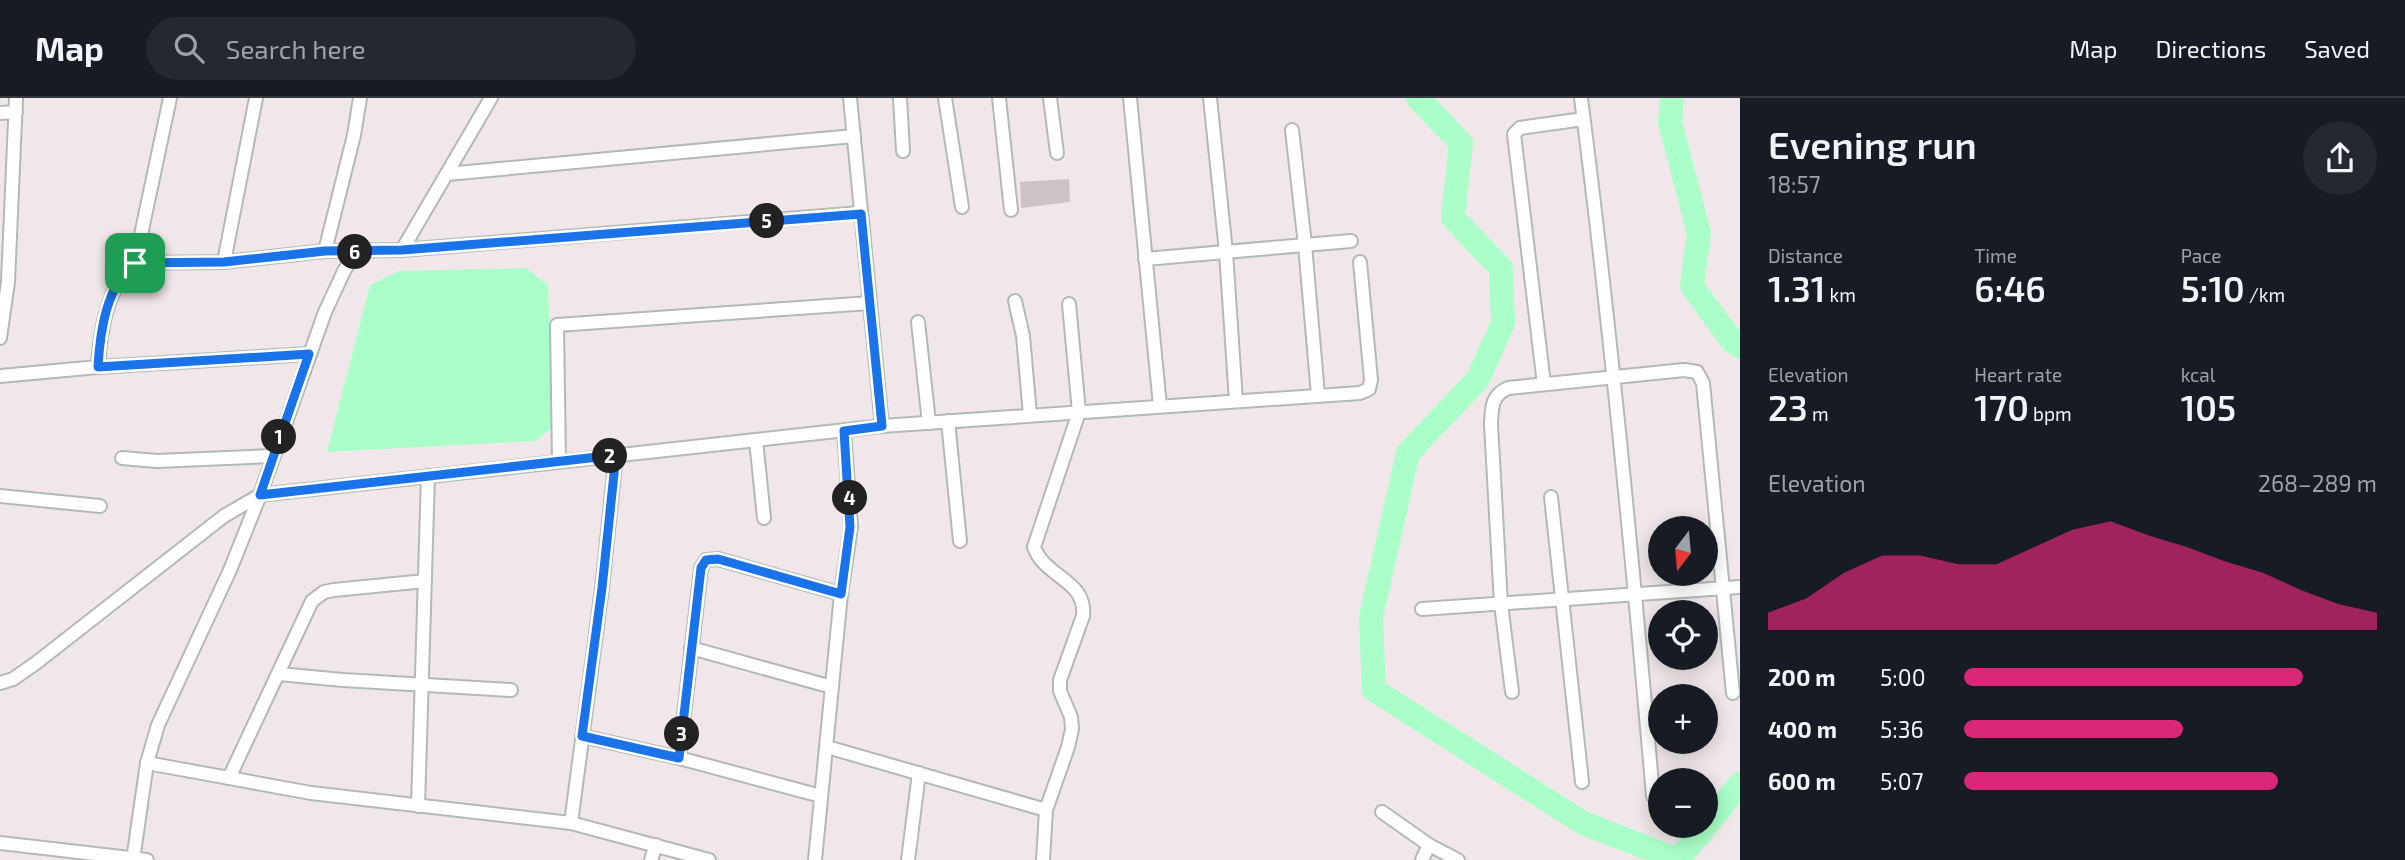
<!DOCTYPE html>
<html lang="en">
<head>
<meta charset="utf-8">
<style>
	body { margin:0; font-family:"Exo 2",sans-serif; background:#242831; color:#f1f3f6; height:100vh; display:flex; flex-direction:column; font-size:26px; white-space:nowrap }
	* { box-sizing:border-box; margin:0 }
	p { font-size:23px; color:#9ea1a6 }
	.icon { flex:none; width:38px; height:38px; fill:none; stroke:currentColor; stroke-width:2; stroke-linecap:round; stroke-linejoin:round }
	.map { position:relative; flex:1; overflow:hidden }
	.side { display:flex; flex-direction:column; background:#171b24; width:665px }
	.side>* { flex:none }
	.needle { width:46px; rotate:196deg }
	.controls { position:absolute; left:1648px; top:418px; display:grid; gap:14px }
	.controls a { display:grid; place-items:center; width:70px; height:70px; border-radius:50%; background:#171b24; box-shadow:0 4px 18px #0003; font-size:35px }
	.pin { position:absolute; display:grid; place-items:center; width:60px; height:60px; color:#fff; margin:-30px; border-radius:14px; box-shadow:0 4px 10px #0006 }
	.km { position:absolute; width:35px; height:35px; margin:-18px; border-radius:50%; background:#222; color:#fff; font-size:19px; line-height:35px; text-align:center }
	.round { display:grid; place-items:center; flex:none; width:74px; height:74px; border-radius:37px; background:#242831 }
	.summary { display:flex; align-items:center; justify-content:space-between; height:119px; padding:0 28px }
	h1 { font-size:38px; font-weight:600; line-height:52px }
	.figures { display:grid; grid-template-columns:repeat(3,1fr); gap:10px; height:119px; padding:7px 28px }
	.figures div { display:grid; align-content:center }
	.figures b { font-size:35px; font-weight:600 }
	.figures small { font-size:19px; font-weight:400 }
	.figures p { font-size:19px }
	.chart { height:196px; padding:14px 28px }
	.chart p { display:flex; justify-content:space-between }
	.chart svg { width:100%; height:126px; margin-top:7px; fill:#db2777; opacity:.7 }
	ul { padding:0 28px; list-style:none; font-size:23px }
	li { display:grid; grid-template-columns:112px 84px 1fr; align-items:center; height:52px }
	li i { height:18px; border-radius:9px; background:#db2777 }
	header { display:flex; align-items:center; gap:42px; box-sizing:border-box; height:98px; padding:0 35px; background:#171b24; border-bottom:2px solid #363941 }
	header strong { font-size:33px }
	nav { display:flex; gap:38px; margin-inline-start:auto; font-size:24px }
	.search { width:490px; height:63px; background:#242831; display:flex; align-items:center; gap:18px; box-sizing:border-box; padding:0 24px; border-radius:38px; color:#9ea1a6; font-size:26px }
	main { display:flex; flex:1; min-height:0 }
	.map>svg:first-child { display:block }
</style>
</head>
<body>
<header>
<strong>Map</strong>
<div class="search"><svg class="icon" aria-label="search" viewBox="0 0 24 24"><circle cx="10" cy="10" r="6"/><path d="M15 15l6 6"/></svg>Search here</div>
<nav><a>Map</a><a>Directions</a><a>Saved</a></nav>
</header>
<main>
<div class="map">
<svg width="1740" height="762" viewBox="0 0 1740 762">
	<rect width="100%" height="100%" fill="#f1e7ea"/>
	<path fill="#a9ffc7" d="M526 170 548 187 552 329 536 343 327 354 370 187 399 173Z"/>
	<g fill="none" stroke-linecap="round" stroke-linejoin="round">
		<g stroke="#a9ffc7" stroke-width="24">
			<path d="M1418 0 1461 45 1453 120 1501 170 1503 225 1478 281 1408 355 1371 519 1374 592 1583 725 1678 762 1740 686"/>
			<path d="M1672 0 1670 24 1699 135 1692 188 1732 243 1740 248"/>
		</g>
	</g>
	<path fill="#cdc3c7" d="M1069 81 1070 104 1021 110 1020 84Z"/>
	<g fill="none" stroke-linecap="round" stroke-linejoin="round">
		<defs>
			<g id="minor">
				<path d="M900 0 903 53"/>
				<path d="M945 0 962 109"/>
				<path d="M999 0 1011 112"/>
				<path d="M1050 0 1057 55"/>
				<path d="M1130 0 1160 308"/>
				<path d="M1210 0 1226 154 1236 303"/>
				<path d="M1581 0C1611 232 1633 465 1653 698"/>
				<path d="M0 15 16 14"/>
				<path d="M1292 32 1305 147 1318 297"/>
				<path d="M447 76 854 38"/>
				<path d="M402 152 491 0"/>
				<path d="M325 153 354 37 360 0"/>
				<path d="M1145 161 1351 143"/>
				<path d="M224 164 256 0"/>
				<path d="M135 165 170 0"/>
				<path d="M1015 203 1023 238 1030 317"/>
				<path d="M918 224 929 325"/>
				<path d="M0 240 8 184 16 0"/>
				<path d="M98 269 309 256"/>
				<path d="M0 278 98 269C100 235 107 187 135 165L224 164 325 153 402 152 861 115"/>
				<path d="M1544 286 1514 36 1520 30 1583 21"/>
				<path d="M948 323 960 443"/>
				<path d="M882 328 1360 295 1369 291 1371 282 1360 164"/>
				<path d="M756 342 764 420"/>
				<path d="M122 360 157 363 272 358"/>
				<path d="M559 363 557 227 870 205"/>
				<path d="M0 398 100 408"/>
				<path d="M1551 399 1582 684"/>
				<path d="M1422 511 1740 489"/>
				<path d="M691 550 832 589"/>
				<path d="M279 576 343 582 511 592"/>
				<path d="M0 585 13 581 36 565 224 418 260 397 882 328 850 0"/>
				<path d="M1512 594 1501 506 1491 326C1492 309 1491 298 1508 290L1684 272 1697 274 1703 285 1733 595"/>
				<path d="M582 638 679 660 821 698"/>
				<path d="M827 649 1046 712"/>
				<path d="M679 660 701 470 706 462 718 461 841 496"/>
				<path d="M147 665 311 695 571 725 709 762"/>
				<path d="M229 680 312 503 324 494 334 492 425 483"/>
				<path d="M418 708 428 378"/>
				<path d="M1382 714 1429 747 1458 762"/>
				<path d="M571 725 602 490 616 357"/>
				<path d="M0 745 147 762"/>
				<path d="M133 762 147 665 158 627 230 472 260 397 325 214 344 173 356 154"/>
				<path d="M651 762 656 747"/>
				<path d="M815 762 841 496 851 429 844 333"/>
				<path d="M908 762 919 675"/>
				<path d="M1043 762 1046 712 1068 649 1072 631 1071 619 1060 593V582L1083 518C1087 482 1045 480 1034 449L1079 314 1069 206"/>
				<path d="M1422 762 1429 747"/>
			</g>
		</defs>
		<use href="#minor" stroke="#b2bab6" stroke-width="16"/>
		<use href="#minor" stroke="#fff" stroke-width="12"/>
	</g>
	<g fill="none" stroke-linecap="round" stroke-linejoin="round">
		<defs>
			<path id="route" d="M861 116 882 328 844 333 850 429 841 496 718 461 706 462 701 470 679 660 582 638 602 490 616 357 260 397 309 256 98 269C100 234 106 188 135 165L224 164 325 153 402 152Z"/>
		</defs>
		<use href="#route" stroke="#fff" stroke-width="14"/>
		<use href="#route" stroke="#1a73e8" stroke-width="9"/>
	</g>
</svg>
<div class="controls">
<a><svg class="needle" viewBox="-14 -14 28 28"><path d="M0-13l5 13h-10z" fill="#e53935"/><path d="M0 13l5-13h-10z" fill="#9ea1a6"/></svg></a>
<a><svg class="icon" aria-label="locate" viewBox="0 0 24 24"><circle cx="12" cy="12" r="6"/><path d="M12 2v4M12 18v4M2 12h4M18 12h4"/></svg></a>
<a>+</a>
<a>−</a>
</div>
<div class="pin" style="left:135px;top:165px;background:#1e9e55"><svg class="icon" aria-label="arrive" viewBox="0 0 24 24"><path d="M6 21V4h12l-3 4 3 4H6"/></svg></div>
<b class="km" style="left:279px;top:339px">1</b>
<b class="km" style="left:610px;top:358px">2</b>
<b class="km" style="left:682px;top:636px">3</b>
<b class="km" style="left:850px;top:400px">4</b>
<b class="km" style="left:767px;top:123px">5</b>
<b class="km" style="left:355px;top:154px">6</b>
</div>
<section class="side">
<div class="summary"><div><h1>Evening run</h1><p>18:57</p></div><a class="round"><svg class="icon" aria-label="share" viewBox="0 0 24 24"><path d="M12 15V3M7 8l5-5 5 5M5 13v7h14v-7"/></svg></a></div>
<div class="figures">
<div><p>Distance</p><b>1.31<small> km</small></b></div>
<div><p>Time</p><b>6:46</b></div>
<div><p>Pace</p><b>5:10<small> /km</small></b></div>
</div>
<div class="figures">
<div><p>Elevation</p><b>23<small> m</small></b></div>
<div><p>Heart rate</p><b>170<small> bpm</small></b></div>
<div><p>kcal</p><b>105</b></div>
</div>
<div class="chart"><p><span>Elevation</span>268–289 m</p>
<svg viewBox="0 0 160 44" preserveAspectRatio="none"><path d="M0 44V38L10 33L20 24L30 18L40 18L50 21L60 21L70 15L80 9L90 6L100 11L110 15L120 20L130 24L140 30L150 35L160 38V44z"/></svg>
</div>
<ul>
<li><b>200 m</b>5:00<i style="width:82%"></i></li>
<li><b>400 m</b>5:36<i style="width:53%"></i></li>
<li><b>600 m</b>5:07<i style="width:76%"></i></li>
</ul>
</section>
</main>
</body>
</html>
